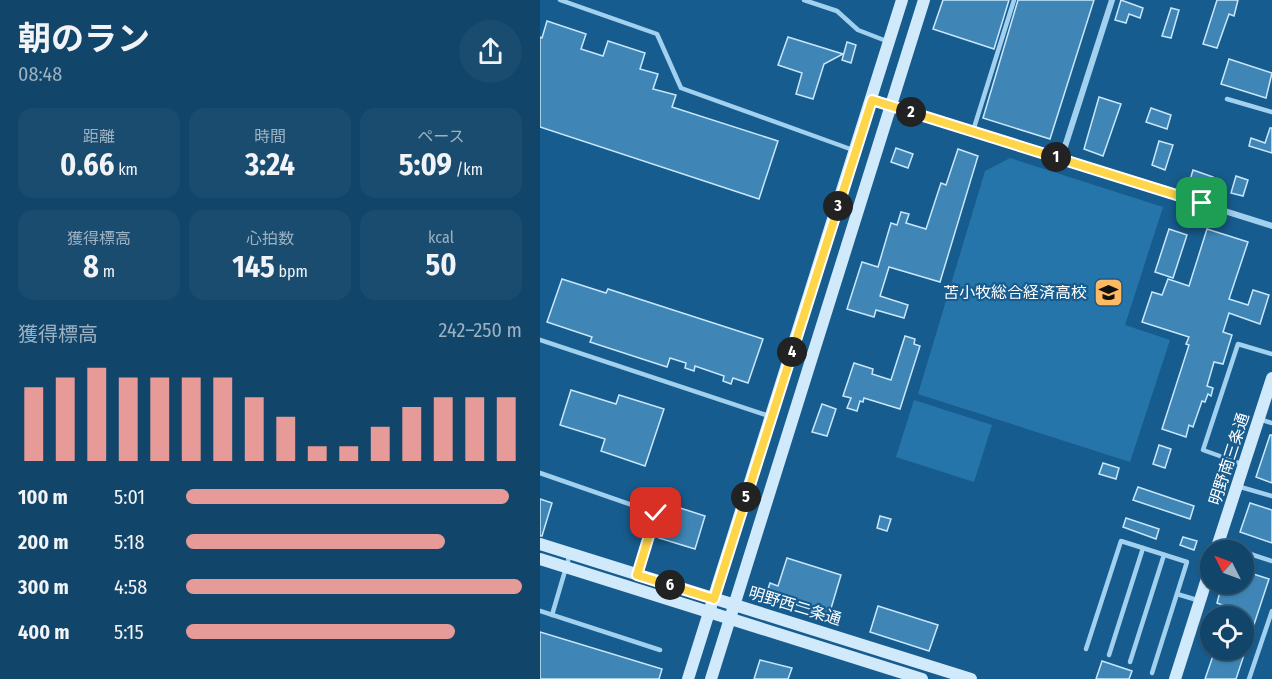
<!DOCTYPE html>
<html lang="ja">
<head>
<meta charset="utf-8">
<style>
	body { margin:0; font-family:"Fira Sans Condensed","Noto Sans JP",sans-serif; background:#1a4c70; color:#f1f3f6; height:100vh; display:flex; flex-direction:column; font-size:22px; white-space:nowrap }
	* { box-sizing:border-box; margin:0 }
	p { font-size:20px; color:#9cb1c1 }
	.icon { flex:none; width:33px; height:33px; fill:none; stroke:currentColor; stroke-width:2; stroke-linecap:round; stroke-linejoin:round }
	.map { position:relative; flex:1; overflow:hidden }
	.details { display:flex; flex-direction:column; background:#11456a; width:540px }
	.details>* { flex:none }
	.needle { width:39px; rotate:312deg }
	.fabs { position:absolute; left:660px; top:540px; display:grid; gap:12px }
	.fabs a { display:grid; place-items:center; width:54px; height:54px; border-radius:50%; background:#11456a; box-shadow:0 2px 4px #0004,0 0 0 2px #305d7e; font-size:30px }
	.pin { position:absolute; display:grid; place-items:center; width:51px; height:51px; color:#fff; margin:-26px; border-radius:12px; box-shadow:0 3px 9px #0006 }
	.km { position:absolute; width:30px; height:30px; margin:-15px; border-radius:50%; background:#222; color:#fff; font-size:16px; line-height:30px; text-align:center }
	.round { display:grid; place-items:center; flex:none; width:63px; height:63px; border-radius:32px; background:#1a4c70 }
	.headline { display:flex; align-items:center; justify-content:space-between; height:102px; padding:0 18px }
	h1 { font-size:33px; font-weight:700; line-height:45px }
	.stats { display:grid; grid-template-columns:repeat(3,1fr); gap:9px; height:102px; padding:6px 18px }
	.stats div { display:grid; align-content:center; border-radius:15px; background:#1a4c70; text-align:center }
	.stats b { font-size:30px; font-weight:700 }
	.stats small { font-size:16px; font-weight:400 }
	.stats p { font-size:16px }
	.chart { height:168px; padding:12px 18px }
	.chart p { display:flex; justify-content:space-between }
	.chart svg { width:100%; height:108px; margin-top:6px; stroke:#e69b98; stroke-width:6 }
	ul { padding:0 18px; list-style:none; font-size:20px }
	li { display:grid; grid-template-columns:96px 72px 1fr; align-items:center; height:45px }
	li i { height:15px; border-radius:8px; background:#e69b98 }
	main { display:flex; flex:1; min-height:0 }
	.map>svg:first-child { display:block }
</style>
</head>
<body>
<main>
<section class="details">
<div class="headline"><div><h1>朝のラン</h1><p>08:48</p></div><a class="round"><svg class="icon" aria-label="share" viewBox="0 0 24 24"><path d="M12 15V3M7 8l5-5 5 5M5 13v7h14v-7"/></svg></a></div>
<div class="stats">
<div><p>距離</p><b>0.66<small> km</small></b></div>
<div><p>時間</p><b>3:24</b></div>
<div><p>ペース</p><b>5:09<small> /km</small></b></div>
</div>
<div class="stats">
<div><p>獲得標高</p><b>8<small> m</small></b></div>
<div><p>心拍数</p><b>145<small> bpm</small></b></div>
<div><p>kcal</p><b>50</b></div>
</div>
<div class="chart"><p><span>獲得標高</span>242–250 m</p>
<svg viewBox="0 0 160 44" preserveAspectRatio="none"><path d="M5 44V14M15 44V10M25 44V6M35 44V10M45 44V10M55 44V10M65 44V10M75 44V18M85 44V26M95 44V38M105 44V38M115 44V30M125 44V22M135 44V18M145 44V18M155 44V18"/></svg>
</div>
<ul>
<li><b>100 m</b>5:01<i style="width:96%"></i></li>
<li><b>200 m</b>5:18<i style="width:77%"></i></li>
<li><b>300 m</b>4:58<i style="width:100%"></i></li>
<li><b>400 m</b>5:15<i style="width:80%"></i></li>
</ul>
</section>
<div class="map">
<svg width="732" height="679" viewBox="0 0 732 679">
	<rect width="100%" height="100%" fill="#175c8e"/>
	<g fill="#2675aa">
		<path d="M470 158 623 207 585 325 630 340 590 462 378 394 445 171Z"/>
		<path d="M374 400 452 425 434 482 356 457Z"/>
	</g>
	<g fill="#3f86b6" stroke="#c9e7fb" stroke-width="1.5">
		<path d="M403 0H469L454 49 393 29Z"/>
		<path d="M478 0H554L510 139 443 118Z"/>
		<path d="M581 0 603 8 600 18 589 14 586 23 575 20Z"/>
		<path d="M677 0H698L694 16 689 14 677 48 663 44Z"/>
		<path d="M631 8 639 10 631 38 622 36Z"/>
		<path d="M7 21 46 34 41 49 63 56 68 41 105 53 100 69 118 74 113 89 136 95 132 107 238 141 219 199 0 127V37L2 38Z"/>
		<path d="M248 37 303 54 284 64 273 99 256 94 262 73 238 65Z"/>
		<path d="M307 42 316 45 311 63 302 60Z"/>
		<path d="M689 59 732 73 726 98 681 84Z"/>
		<path d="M559 97 581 104 563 156 544 149Z"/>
		<path d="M611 108 631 115 627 129 606 122Z"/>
		<path d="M730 128H732V153L709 146 711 138 725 143Z"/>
		<path d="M619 141 633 145 625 170 612 165Z"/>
		<path d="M356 148 373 154 368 168 351 162Z"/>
		<path d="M418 149 438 156 400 282 349 267 340 296 368 305 364 318 336 310 334 317 307 309 322 262 338 267 351 223 357 225 361 212 369 214 366 223 386 229 401 183 406 185Z"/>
		<path d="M653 170 673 177 669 187 650 180Z"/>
		<path d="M696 176 708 180 703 196 691 193Z"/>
		<path d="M629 229 647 235 633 278 615 272Z"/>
		<path d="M667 229 708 242 689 299 708 305 713 290 729 295 720 324 689 313 683 332 692 335 683 364 674 362 667 386 673 388 671 396 668 394 665 402 662 401 653 427 649 425 646 437 622 429 649 345 646 344 649 337 602 322 612 292 622 295 628 279 649 286Z"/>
		<path d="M22 279 66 293 68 289 223 339 208 383 193 378 191 384 183 381 184 376 155 366 154 371 145 368 146 363 130 358 127 367 50 342 52 337 7 322Z"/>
		<path d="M365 336 375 339 374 344 380 346 360 409 324 398 323 402 320 401 317 411 307 408 311 398 303 396 314 363 333 369 332 374 351 380Z"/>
		<path d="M31 390 76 404 79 395 124 409 105 466 61 451 65 439 20 425Z"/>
		<path d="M282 404 296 409 287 436 272 432Z"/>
		<path d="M730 435H732V483L716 477Z"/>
		<path d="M619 445 631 449 625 468 613 464Z"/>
		<path d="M563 463 579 468 576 479 559 474Z"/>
		<path d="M598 487 654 506 650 519 593 500Z"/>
		<path d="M0 499 12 503 2 536H0Z"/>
		<path d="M710 503 732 510V543L700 532Z"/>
		<path d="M134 506 165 516 155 549 119 538 123 526 127 527Z"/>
		<path d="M340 516 351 519 347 531 337 528Z"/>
		<path d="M586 518 619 529 616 539 583 527Z"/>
		<path d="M643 537 657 541 654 550 640 545Z"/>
		<path d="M247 558 301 575 289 615 226 595 230 583 238 586Z"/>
		<path d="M704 571 729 579 696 679H665L675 650H704V616H685L688 607 677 603 682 584H704Z"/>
		<path d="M338 606 398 625 389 651 330 632Z"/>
		<path d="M0 632 122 669 119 679H0Z"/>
		<path d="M220 660 252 668 248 679H214Z"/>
		<path d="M562 661 592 671 589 679H556Z"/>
	</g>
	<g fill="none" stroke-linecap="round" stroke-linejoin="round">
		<g stroke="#a2d0ef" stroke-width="4.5">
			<path d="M20 0 117 34 141 88 313 150"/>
			<path d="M264 0 297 11 318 30 349 42"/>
			<path d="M687 99 732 112"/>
			<path d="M433 131 474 0"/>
			<path d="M0 340 229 416"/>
			<path d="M719 419 732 423"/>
			<path d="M702 464 663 450 698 344 732 354"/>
			<path d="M0 473 115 513 97 574"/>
			<path d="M697 486 732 496"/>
			<path d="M679 544 699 550"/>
			<path d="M704 552 732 561"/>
			<path d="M637 594 657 600"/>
			<path d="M0 611 120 650"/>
			<path d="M12 615 30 554"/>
			<path d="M546 649 581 541 647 562 612 673"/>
			<path d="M569 655 603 548"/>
			<path d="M590 662 624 555"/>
			<path d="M709 679 732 611"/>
		</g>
		<g stroke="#a2d0ef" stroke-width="6">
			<path d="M332 100 732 226"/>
			<path d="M521 159 572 0"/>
		</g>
		<g stroke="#d0e9fb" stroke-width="12">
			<path d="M0 544 431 679"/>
			<path d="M676 550 732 378"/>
			<path d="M0 559 382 679"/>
			<path d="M148 679 362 0"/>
			<path d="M171 679 384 0"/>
			<path d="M635 679 670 569"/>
		</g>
	</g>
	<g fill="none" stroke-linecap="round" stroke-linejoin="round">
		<defs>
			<path id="route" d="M116 513 97 575 174 599 332 100 662 203"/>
		</defs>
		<use href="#route" stroke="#fff" stroke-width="12"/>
		<use href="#route" stroke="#ffd54a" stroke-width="8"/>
	</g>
	<defs>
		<symbol id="school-square" viewBox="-11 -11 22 22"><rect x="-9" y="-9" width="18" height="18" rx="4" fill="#ffba61" stroke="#175c8e"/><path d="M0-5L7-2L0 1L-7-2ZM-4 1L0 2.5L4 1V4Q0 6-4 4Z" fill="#111"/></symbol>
	</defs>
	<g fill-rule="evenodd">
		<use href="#school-square" x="552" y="276" width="33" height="33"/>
	</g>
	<g text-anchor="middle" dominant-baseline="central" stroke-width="4.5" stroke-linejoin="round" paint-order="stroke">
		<g font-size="16" fill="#fff" stroke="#175c8e" text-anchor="end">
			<text x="547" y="292">苫小牧総合経済高校</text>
		</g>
		<g font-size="16" fill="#fff" stroke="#175c8e">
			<text transform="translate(689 459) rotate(-72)">明野南三条通</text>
			<text transform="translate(255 606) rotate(17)">明野西二条通</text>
		</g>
	</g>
</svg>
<div class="fabs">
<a><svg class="needle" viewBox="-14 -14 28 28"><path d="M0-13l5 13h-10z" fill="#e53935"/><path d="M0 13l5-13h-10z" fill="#9cb1c1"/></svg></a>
<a><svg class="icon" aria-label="locate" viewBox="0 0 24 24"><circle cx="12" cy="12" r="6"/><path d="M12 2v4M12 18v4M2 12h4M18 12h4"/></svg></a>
</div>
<div class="pin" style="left:662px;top:203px;background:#1e9e55"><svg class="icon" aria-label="arrive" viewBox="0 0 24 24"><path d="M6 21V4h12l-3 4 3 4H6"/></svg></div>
<div class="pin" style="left:116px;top:513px;background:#d93025"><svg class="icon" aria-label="check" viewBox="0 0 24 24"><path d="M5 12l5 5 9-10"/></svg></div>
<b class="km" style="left:516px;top:157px">1</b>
<b class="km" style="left:371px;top:112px">2</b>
<b class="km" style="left:298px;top:206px">3</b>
<b class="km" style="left:252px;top:352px">4</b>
<b class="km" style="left:206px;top:497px">5</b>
<b class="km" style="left:130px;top:585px">6</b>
</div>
</main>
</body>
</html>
